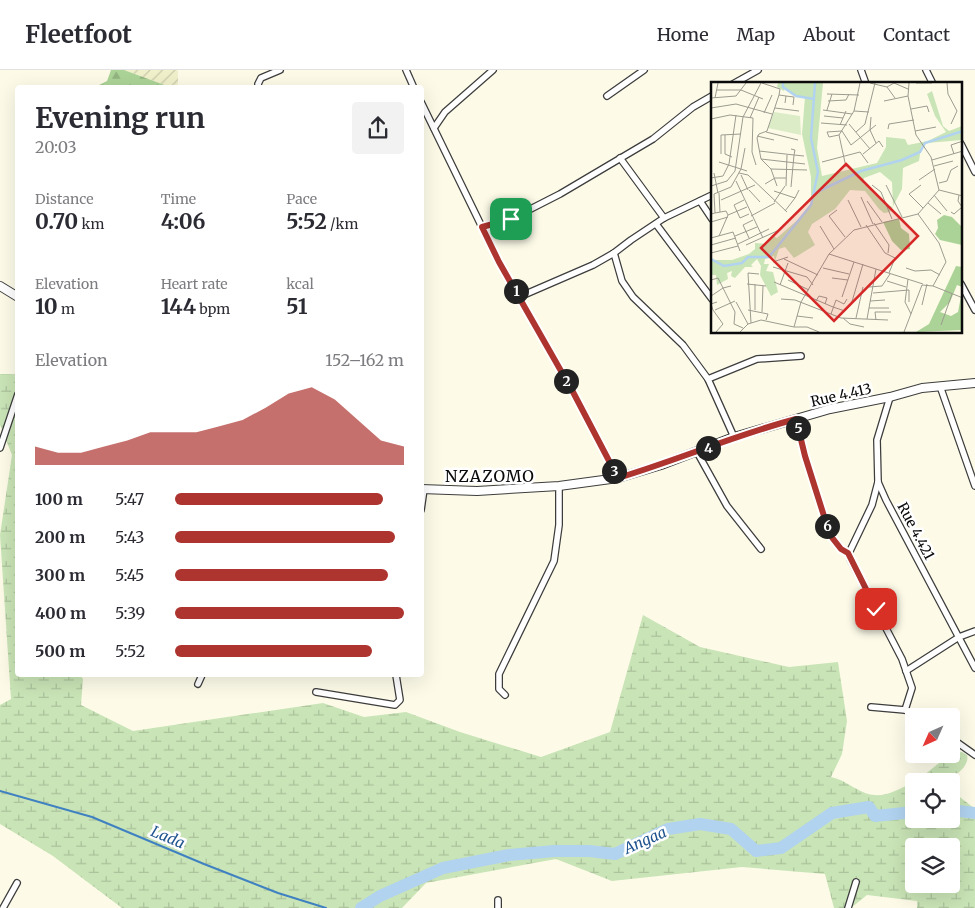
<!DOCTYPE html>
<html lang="en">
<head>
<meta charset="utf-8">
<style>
	body { margin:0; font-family:Merriweather,serif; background:#f2f2f3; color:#2b2b33; height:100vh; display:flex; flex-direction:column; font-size:19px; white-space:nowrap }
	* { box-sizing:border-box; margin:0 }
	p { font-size:16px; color:#7c7c81 }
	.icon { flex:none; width:28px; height:28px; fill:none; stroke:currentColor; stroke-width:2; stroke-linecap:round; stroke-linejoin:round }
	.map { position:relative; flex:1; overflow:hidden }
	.drawer { position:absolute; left:15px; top:15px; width:409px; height:592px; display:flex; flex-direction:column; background:#fff; border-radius:5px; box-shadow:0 5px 20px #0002 }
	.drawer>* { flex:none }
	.needle { width:32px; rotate:225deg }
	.controls { position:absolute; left:905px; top:638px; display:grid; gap:10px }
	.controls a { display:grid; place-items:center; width:55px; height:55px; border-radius:5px; background:#fff; box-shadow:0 5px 20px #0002; font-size:25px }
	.pin { position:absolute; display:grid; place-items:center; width:42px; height:42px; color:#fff; margin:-21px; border-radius:10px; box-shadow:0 2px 8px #0006 }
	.km { position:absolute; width:25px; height:25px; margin:-12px; border-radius:50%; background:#222; color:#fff; font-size:14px; line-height:25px; text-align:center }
	.round { display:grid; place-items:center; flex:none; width:52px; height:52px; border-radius:5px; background:#f2f2f3 }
	.head { display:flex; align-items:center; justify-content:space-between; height:85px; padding:0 20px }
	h1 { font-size:28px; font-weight:700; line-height:38px }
	.stats { display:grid; grid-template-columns:repeat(3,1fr); gap:8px; height:85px; padding:5px 20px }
	.stats div { display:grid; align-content:center }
	.stats b { font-size:21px; font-weight:700 }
	.stats small { font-size:14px; font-weight:400 }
	.stats p { font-size:14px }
	.chart { height:140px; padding:10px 20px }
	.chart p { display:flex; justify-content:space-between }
	.chart svg { width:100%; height:90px; margin-top:5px; fill:#ad342f; opacity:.7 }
	ul { padding:0 20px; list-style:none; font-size:16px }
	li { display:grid; grid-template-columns:80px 60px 1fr; align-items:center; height:38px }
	li i { height:12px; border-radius:6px; background:#ad342f }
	header { display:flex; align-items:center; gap:30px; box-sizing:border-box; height:70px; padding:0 25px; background:#fff; border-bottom:1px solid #e1e1e2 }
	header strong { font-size:24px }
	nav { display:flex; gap:28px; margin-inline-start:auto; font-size:18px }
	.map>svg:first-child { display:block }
</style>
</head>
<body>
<header>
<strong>Fleetfoot</strong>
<nav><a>Home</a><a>Map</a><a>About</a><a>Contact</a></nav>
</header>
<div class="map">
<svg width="975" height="838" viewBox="0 0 975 838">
	<defs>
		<pattern id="farmland-furrows" width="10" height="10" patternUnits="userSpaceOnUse" patternTransform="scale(1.25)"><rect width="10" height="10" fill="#f0f0cb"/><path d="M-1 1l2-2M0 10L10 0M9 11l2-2" fill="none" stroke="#ccccad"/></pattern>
		<pattern id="forest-firs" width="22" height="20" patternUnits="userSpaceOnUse" patternTransform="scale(1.25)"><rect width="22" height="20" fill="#acd397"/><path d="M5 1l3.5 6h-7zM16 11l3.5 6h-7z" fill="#93b481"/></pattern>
		<pattern id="wetland-marsh" width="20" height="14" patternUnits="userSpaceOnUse" patternTransform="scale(1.25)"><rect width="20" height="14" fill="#c9e4b6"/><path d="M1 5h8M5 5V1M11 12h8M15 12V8" fill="none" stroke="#abc29b"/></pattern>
	</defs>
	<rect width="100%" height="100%" fill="#fdfbe8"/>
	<path fill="url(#farmland-furrows)" d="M124 0H178V17H170Z"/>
	<path fill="url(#forest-firs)" d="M111 0H124L170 17H95L107 11Z"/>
	<g fill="url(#wetland-marsh)" fill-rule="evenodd">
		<path d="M0 304H17L18 605H80L83 609 81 635 133 661 323 633 364 647 406 642 460 662 541 687 610 662 643 545 700 577 789 597 838 592 847 651 842 684 831 707C841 709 849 715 857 719 879 732 893 722 914 712V749H951V720L975 739V838H917V831L867 825 851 838H834L825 804 742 797 612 811 556 789 426 813 402 838H122L53 786 0 754V635L11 629 0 465 12 385 0 355ZM914 776H951V814H914Z"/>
		<path d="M962 682 967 685C970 696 956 704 949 711H915C931 702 943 685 962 682Z"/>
	</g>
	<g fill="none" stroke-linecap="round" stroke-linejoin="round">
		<path stroke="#3f81c1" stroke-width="2" d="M0 721 92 747 204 794 278 823 326 838"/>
		<g stroke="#b1d3f0" stroke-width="12">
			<path d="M951 740 975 743"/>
			<path d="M361 838 380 826 443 798 509 785 555 781H589L615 784 668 759 700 754 731 759 756 781 781 778 832 743 869 737 875 746 914 742"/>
		</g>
		<defs>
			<g id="minor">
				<path d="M406 0 414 18"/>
				<path d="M861 0 866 14"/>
				<path d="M926 0 933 14"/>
				<path d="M733 14 758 0"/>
				<path d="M259 18 258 14 261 8 280 0"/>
				<path d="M607 26 644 0"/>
				<path d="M421 32 499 192 573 322 618 408"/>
				<path d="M434 58 445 42 493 0"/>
				<path d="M961 74 975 102"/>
				<path d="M620 88 664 148"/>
				<path d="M700 131 712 149"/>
				<path d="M656 154 712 229"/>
				<path d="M483 157 511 149 560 124 653 69 693 37 712 26"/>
				<path d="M614 183 622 211 633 227 683 275 708 309 734 367"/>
				<path d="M961 214 975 240"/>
				<path d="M519 227 593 195 614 183 631 170 664 148 712 125"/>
				<path d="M708 309 757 289 801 286"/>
				<path d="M940 316 975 416"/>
				<path d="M890 327 877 370 878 412 886 430 975 598"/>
				<path d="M796 349 805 386 830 465 841 479 849 483 850 489 902 589 912 618 905 640"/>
				<path d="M0 378 18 324"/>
				<path d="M697 382 727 436 761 479"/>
				<path d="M421 440 424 419"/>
				<path d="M849 483 872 435 878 412"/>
				<path d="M906 601 959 567 975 561"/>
				<path d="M198 614 202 605"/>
				<path d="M316 622 395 635 400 630 396 605"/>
				<path d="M505 625 499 619V604L554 491 559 455V416"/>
				<path d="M871 637 905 640 917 646"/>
				<path d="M951 668 975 685"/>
				<path d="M498 830V838"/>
				<path d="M3 838 17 813"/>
				<path d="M848 838 856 812"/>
			</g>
			<g id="tertiary">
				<path d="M0 216 18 227"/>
				<path d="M421 419 477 421 559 416 618 408 661 395 734 367 830 339 890 327 922 318 975 313"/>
			</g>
		</defs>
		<use href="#minor" stroke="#3d3d3d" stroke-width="8"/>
		<use href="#tertiary" stroke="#3d3d3d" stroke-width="10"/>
		<use href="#minor" stroke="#fff" stroke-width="5.5"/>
		<use href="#tertiary" stroke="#fff" stroke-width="8"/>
	</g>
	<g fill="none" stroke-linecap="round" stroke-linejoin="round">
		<defs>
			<path id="route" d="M511 149 482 157 499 192 573 322 618 408C678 390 735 365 796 349L805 386 830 465 841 479 848 483 876 539"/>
		</defs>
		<use href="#route" stroke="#fff" stroke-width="10"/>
		<use href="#route" stroke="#ad342f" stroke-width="6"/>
	</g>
	<g text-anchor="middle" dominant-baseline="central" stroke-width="5" stroke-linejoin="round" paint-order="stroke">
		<g font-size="14" fill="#0a0a0a" stroke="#fff">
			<text transform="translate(841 325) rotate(-13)">Rue 4.413</text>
			<text transform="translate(916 461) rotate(62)">Rue 4.421</text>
		</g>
		<g font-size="15" font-style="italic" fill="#1f548f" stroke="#fff">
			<text transform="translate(168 767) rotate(23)">Lada</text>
			<text transform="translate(645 770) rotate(-24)">Angaa</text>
		</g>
		<g font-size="16" letter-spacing="1" fill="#0a0a0a" stroke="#fff">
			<text x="490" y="406">NZAZOMO</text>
		</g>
	</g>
	<g transform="translate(711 12)">
		<rect width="251" height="251" fill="#fdfbe8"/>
		<path d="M233 133 241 135 251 145V163L229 158 224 152 227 146 226 138ZM188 137 190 146 198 152 199 167 190 168 181 159 172 140ZM245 184 251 185V205L246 203 239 220 229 230 240 234 247 230 251 209V248L205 250 218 242Z" fill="#acd397"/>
		<path d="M67 1H112L106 66 111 94 166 81 175 65V55L194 57 197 63 217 59 235 50 224 34 216 12 221 9 232 44 238 49 251 44V58L216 61 210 65 208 79 192 86 191 107 179 130 173 131 168 127 154 109 139 108 124 127 101 142 97 150 104 163 83 176 74 165 68 167 64 179 63 174 54 177 53 182H58L55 189 62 190 67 210 60 214 49 193 50 184 46 177 40 183 42 185H34L24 196 20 194 21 189 16 191 17 197 6 203 5 193H0V178H21L38 172 44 167V161L56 162 61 153 66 156 91 134 100 121V95L91 52 94 15 85 14 74 6 73 9 66 5ZM169 90 181 100 182 125 173 122 152 101 153 96Z" fill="#c9e4b6" fill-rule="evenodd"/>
		<path d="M63 30 89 34 90 53 57 46Z" fill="#dcecc7"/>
		<path fill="none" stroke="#b1d3f0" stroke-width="2.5" d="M72 1V5L85 14 103 17M104 111 150 89 191 78 209 70 214 61 252 49M0 177 13 184 31 181 37 175H58L100 123 107 90 100 56 104 1"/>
		<path fill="none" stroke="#9c9b8f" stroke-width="1" d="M51 1 69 7 68 13M159 1 176 5 184 16M198 1 197 14 205 53 220 75 228 108M205 1H221M236 1 237 12 246 29 240 42M176 5 183 1 197 7M6 8H30L52 17M116 12 148 13M75 14 83 15 82 23M0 16 25 14 35 1M4 16 7 1M117 19 135 18 138 12M173 19 197 14M0 26 25 22 61 32M64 26 88 29M200 27 216 24 218 30M112 28 141 32M116 28 121 12M143 29 158 30M53 31 61 13M113 34 132 36M160 35 159 48 165 61M39 36 48 15M0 37 19 33 42 36 41 70 45 83M110 41 136 43M138 42 159 67M129 43 135 29M177 47 178 42 203 38M204 49 225 45M55 50 87 58M145 50 154 42 164 1M14 53V72L21 75M128 53 118 55 116 50 131 49 140 63 165 43M46 54 63 58M48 69 83 73 84 68 80 67M10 72V53L30 52M152 72 168 59 172 65M243 72 240 63 252 59M50 77 94 82M221 78 252 69M8 80 36 89M111 80 149 70 157 81M223 84 242 79M135 85 128 53 143 29 149 1M30 87 34 66M60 87 96 88M3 91 7 111M28 91 37 93 76 130M30 93 37 108M0 96 12 94 18 82 25 33M208 98 224 87M25 99 52 156M228 101 236 99 240 88 247 84M54 102 64 96H75M161 103 170 110 181 137M175 103 191 135M210 103 198 112 212 126M0 104 16 99 24 89 32 35 50 1M66 104 60 87 50 77 46 56 48 52 56 49 68 13 75 14 74 21M75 104 76 73M80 105 83 73 93 74M38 108 49 120M63 109 84 116 88 108M8 111 9 130M223 113 236 129M150 115 162 142M10 118 44 103M33 118 23 123 29 136 38 132M137 118 150 145M156 119 171 140M63 120 74 104M217 121 230 132M126 128 118 134 134 155M74 129 84 116M240 130 243 132 251 125 247 119 248 113M4 131 15 129 17 133 8 154M0 132 4 131 3 112 20 105 30 87M207 132 228 161 235 180 222 204 252 216M17 133 36 125M40 134 64 121M0 140 17 135M163 141 178 163 177 171M155 143 174 171 184 176 178 191M109 144 123 167M24 154 46 145M0 156 22 150 29 169M38 156 32 143 42 138M27 162 58 147M0 163 25 156M35 163 66 149M0 171 27 164M118 172 212 202M73 177 107 193M62 180 77 175M62 185 96 195 102 203M112 186 138 192M195 186 204 189 220 188 229 193M121 196 137 198M197 197 194 220 200 232M0 198 7 196 12 206 20 204M77 198 98 208M176 199 195 205M63 200 122 225M36 202 55 204M44 202V228M69 203 77 181M158 205 171 204 179 192M162 211 198 208V220M0 214 12 206 24 230 23 242 32 246M131 215 143 180M70 217 84 218 130 236 177 238M105 219 108 214 116 216 114 222M159 219 174 218M25 220 37 242M211 223 216 202M122 225 134 229 140 223 152 182M158 226H178M4 228 24 219M37 228 57 232 55 238M51 230 52 204M120 232 125 218 133 222 136 217M86 234 102 236M132 236 139 242 153 245M145 236 152 205M156 237 165 187M165 238 164 230H180M40 241 37 191 48 192M230 243 241 212M83 245H96L108 250M5 250 12 242 2 228 0 222 6 220M29 250 37 242 50 238 83 245 90 220 118 172 143 148 207 132 228 108 252 114M193 250 211 203 222 204"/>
		<path fill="#d62828" fill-opacity="0.15" stroke="#d62828" stroke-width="2.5" d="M135 82 207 154 123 239 50 166Z"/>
		<rect width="251" height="251" fill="none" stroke="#0a0a0a" stroke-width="2.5"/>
	</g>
</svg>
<div class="controls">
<a><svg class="needle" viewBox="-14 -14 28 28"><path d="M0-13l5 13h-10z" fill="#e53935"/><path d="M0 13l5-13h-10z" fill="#7c7c81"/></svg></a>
<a><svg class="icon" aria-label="locate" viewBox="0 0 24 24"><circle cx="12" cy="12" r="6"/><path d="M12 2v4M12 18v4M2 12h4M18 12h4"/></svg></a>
<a><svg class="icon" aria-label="layers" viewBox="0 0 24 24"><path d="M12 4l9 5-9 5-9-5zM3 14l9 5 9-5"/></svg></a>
</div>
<div class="pin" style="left:511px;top:149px;background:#1e9e55"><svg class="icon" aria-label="arrive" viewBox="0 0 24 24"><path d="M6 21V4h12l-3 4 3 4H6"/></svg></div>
<div class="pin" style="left:876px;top:539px;background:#d93025"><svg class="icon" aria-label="check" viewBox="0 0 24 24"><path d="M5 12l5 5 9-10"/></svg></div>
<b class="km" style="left:516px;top:221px">1</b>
<b class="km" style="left:566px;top:311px">2</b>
<b class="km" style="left:614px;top:401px">3</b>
<b class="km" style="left:708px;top:378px">4</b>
<b class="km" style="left:798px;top:358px">5</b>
<b class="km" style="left:827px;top:456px">6</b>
<section class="drawer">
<div class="head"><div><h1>Evening run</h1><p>20:03</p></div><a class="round"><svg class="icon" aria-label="share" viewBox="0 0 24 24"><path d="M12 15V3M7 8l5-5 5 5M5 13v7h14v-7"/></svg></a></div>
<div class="stats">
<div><p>Distance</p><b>0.70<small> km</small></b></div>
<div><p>Time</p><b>4:06</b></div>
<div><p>Pace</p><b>5:52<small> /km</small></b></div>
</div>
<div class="stats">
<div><p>Elevation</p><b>10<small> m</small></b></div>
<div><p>Heart rate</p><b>144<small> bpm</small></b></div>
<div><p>kcal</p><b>51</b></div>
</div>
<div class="chart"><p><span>Elevation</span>152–162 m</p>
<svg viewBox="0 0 160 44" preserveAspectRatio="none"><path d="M0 44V35L10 38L20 38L30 35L40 32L50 28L60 28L70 28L80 25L90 22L100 16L110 9L120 6L130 12L140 22L150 32L160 35V44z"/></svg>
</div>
<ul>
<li><b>100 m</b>5:47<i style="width:91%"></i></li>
<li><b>200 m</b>5:43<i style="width:96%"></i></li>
<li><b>300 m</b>5:45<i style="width:93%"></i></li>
<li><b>400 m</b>5:39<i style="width:100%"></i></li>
<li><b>500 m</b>5:52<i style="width:86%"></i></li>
</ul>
</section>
</div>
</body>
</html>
